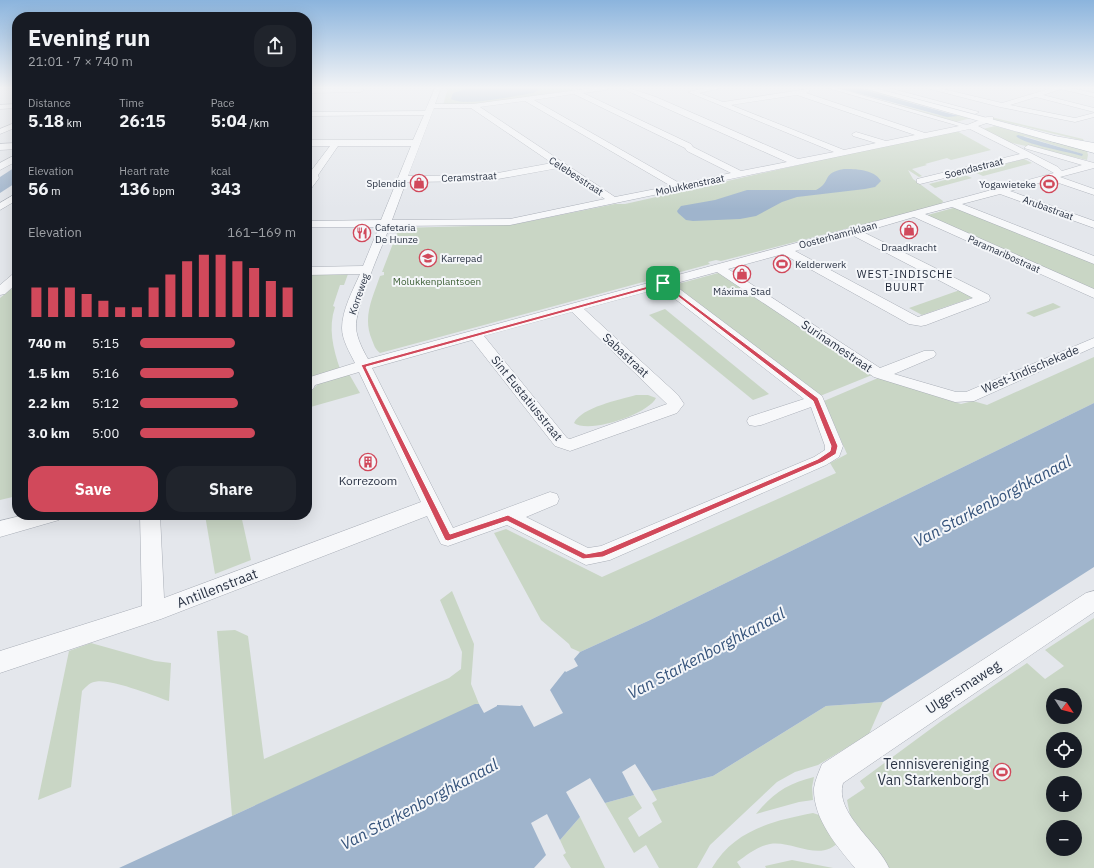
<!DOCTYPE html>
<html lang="en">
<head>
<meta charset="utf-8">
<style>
	body { margin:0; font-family:"IBM Plex Sans",sans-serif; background:#20242c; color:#f1f3f6; height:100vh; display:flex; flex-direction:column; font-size:15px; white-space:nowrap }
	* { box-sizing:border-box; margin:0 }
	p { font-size:13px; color:#9ea1a6 }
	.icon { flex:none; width:22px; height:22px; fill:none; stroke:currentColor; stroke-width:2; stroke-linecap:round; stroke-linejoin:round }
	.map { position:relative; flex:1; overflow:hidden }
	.details { position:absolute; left:12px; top:12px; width:300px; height:508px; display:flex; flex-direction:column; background:#171b24; border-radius:16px; box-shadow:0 4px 16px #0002 }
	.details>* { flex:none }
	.needle { width:26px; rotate:126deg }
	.controls { position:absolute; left:1046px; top:688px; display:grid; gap:8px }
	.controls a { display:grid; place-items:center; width:36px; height:36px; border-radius:50%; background:#171b24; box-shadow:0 4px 16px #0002; font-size:20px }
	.pin { position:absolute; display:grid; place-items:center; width:34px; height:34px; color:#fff; margin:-17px; border-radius:8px; box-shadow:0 2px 6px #0006 }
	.round { display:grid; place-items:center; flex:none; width:42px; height:42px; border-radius:16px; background:#20242c }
	.overview { display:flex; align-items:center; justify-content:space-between; height:68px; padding:0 16px }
	h1 { font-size:22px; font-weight:700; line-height:30px }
	.metrics { display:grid; grid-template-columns:repeat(3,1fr); gap:6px; height:68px; padding:4px 16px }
	.metrics div { display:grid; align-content:center }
	.metrics b { font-size:17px; font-weight:700 }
	.metrics small { font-size:11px; font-weight:400 }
	.metrics p { font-size:11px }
	.chart { height:112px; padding:8px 16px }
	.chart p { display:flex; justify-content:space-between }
	.chart svg { width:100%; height:72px; margin-top:4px; stroke:#d1495b; stroke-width:6 }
	.cta { display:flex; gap:8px; margin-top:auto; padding:8px 16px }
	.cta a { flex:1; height:46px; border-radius:16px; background:#d1495b; color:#fff; font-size:16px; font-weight:700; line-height:46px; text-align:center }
	.cta a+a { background:#20242c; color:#f1f3f6 }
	ul { padding:0 16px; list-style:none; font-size:13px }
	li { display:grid; grid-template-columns:64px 48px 1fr; align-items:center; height:30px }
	li i { height:10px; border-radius:5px; background:#d1495b }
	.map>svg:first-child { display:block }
</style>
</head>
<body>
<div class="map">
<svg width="1094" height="868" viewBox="0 0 1094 868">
	<rect width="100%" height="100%" fill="#e4e7ec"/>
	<g fill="#c9d6c5" fill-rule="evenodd">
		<path d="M448 88H569L574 90 477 104 443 105Z"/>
		<path d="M834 88 939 115H958L858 88H862L971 118 956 122Z"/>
		<path d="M991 117 1083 139 1084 141 988 118Z"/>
		<path d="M995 126 1087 151 1088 155 1087 160 1008 142 983 129ZM1024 136 1082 154V155L1028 142Z"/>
		<path d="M955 130 991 150 951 160 947 158 925 164 927 165 912 169 922 176 919 177 908 170 913 179 943 201 942 204 721 261 716 260 708 262 710 264 380 353C375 349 374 345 372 340 362 317 373 297 380 276L384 275V272H382L399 228 511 225 615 204H625Z"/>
		<path d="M1024 159 1032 163 983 176 974 172Z"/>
		<path d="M965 175 972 178 935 188 929 184Z"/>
		<path d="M957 207 1094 263V290L924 216Z"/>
		<path d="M722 272 872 375 820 396 674 285Z"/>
		<path d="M307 274H348L344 285H340L333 306 335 307C328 328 333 348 340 369L307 378Z"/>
		<path d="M17 284V496L0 500V298Z"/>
		<path d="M960 290 974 297 922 315 909 308Z"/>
		<path d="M1053 303 1061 307 1034 317 1026 313Z"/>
		<path d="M665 309 769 394 753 400 649 315Z"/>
		<path d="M1094 357V403L648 621 580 652 571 648 569 644 541 620 494 533 506 529 602 577 836 473 830 463 847 454 824 401 878 378 961 404 973 401 987 405Z"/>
		<path d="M349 374 360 393 307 408V395L320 382Z"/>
		<path d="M636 395H648L656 398C648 414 590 434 574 423 582 407 619 400 636 395Z"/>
		<path d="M205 515H241L251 560 215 574Z"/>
		<path d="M452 591 474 644 471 684 479 704 232 816 217 631 235 630 248 636 264 759 449 678 461 669 462 652 440 600Z"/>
		<path d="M1094 618V868H888L850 815 847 800 865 788 860 781 940 722 1027 663 1045 679 1064 666 1045 650ZM1053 695H1075V717H1053ZM1053 739H1075V761H1053ZM1053 783H1075V805H1053ZM1053 827H1075V849H1053Z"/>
		<path d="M91 643 155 661 171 663 169 701C154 696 108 677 94 682 89 683 86 687 82 691L71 787 38 800 69 651Z"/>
		<path d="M883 702 869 734 818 765 795 772 777 782 710 845 697 868H659L646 845 634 853 605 803 634 795 642 808 628 818 639 837 662 822 652 803 657 800 652 791 713 776 826 706Z"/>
		<path d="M814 777 812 787 813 800 799 802 756 814C772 794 788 783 814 777Z"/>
		<path d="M813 813 819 815 840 840C822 864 793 840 770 844 758 846 747 855 737 862L741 868H712C734 830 772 821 813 813Z"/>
		<path d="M580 817 605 868H571L563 855 566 853 560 840Z"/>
		<path d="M792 860 833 868H766L765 866Z"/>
	</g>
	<g fill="#9fb4cc">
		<path d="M503 88H535L539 90 533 93C513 96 467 107 451 99L453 93 466 89Z"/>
		<path d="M839 88H858L958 116 947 117Z"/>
		<path d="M1018 135 1083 154 1082 156C1069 152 1023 144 1016 136Z"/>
		<path d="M17 166V182L0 193V177Z"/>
		<path d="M844 169C855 169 874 169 881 181L875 187 865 189 797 197 782 202 756 216 740 219 693 221 686 220 678 213 677 211 681 206 715 200 747 190H816C832 182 821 173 844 169Z"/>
		<path d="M1094 403V567L883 702 826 706 713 776 652 791 635 764 622 772 634 795 605 803 590 778 566 792 580 817 560 840 547 814 531 823 546 855 534 868H119L475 704H479L484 713 497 706V705L520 706 522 705 534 727 563 713 550 690 565 671 566 672 578 666 574 659 580 652 648 621Z"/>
	</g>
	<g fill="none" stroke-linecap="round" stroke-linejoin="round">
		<defs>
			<g id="minor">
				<path d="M435 88H441L435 104H473L593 88H609L606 90 583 93 691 144 693 147 741 171 787 162 621 88H629L656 97 798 159 834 152 688 92 705 88H719L718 89 699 93 723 102 807 89 810 91 806 93 925 133 959 126 828 88H837L967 125 987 117H993V121L978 126 1058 167 1062 171 1082 165 1024 148 1028 145 1094 163V168L1060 177 1094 189V195L1050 180 1010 191 1094 221V228L1000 194 962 204 1094 256V264L952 207 925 214 1094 289V298L914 217 863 232 989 295 990 298 989 301 926 325 921 326 909 324 783 254 728 269 880 368 924 351H934L936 354 934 357 894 374 956 392H966L1094 338V347L974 401 955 402 874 377 717 272 673 284 822 396 843 446 839 457 826 465 610 560 586 565 507 525 448 546 441 544 427 516 161 619 0 673V651L142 606 140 515H160L164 598 421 502 359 372 315 385 313 389 307 391V378L355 363C350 353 342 340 342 328 342 310 353 290 360 274L307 275V267L363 266 379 227H307V221L381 220 411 146H338L318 175 319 178 310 190 307 191 308 175 330 146H307V140H413L424 115 307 116V112L425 111ZM574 94 685 148 687 151 731 173 681 184 534 100ZM797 95 915 135 886 141 856 132 852 134 853 136 876 143 844 150 731 105ZM525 101 671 186 615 197 480 107ZM434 108H471L552 163 487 175 408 176ZM970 129 1020 154 917 179V183L920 184 1027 158 1054 173 368 359C363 350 357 339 356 328 355 307 381 249 390 226L510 225ZM559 168 605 199 510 219 392 220 406 182 487 181ZM852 235 973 298 918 317 795 251ZM661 288 804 399 749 417 747 421 749 425 755 426 761 425 811 407 825 446V450L814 457 601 546 588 548 526 517 557 504 559 499 557 494 550 492 453 528 372 368 472 340 555 446 570 451 677 413 684 404 678 395 584 309ZM572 312 666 403 667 404 570 439 567 438 484 336Z"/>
				<path d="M879 88H889L979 112 975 114 880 89Z"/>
				<path d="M929 88H939L1002 103 1052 88H1071L1094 93V97L1061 89 1043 95 1094 108V112L1036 97 1010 105 1075 118 1094 113V117L1075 122 1000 107 930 89Z"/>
				<path d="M307 89 361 88 364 90 361 92 307 93Z"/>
				<path d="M17 104V108L0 109V105Z"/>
				<path d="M17 122V127L0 134V129Z"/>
				<path d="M17 143V149L0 150V144Z"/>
				<path d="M17 154V161L0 170V163Z"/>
				<path d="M17 193V200L0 210V203Z"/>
				<path d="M17 273V283L5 294 0 295V285L13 274Z"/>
				<path d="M24 515H62L59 520 0 537V521Z"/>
				<path d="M1094 591V612L843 783C834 813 878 842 889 868H855C837 846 813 819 814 788 815 780 819 772 822 764L1086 593Z"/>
			</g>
			<path id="major" d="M863 88H875L1055 136 1094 143V149L1050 141Z"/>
			<path id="highway" d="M1054 136 1094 147V153L1050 141 1049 139 1050 137Z"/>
		</defs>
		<use href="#minor" stroke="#a9aeb7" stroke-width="1"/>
		<use href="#major" stroke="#a3abb8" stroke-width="1"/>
		<use href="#highway" stroke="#8b94a3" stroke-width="1"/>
		<use href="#minor" fill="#f7f8fa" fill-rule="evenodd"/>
		<use href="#major" fill="#fff" fill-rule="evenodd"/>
		<use href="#highway" fill="#fff" fill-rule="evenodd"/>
	</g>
	<linearGradient id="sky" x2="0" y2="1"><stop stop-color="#8bb4dd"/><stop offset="0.42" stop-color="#f3f4f6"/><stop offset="1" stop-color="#f3f4f6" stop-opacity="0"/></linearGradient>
	<rect width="1094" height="209" fill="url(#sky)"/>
	<path fill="#d1495b" stroke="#fff" fill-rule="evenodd" d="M663 282 818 398 838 446 836 454 823 462 603 557 583 559 507 521 448 541 445 540 361 365ZM663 285 813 401 831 446 830 451 818 459 602 551 586 554 508 515 450 534 366 367Z"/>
	<defs>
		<symbol id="shop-ring" viewBox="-11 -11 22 22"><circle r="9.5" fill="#f4f6f9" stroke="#d1495b" stroke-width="1.5"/><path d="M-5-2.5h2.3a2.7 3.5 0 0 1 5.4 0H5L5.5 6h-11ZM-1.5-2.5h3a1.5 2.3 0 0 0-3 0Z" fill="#d1495b"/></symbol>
		<symbol id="stadium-ring" viewBox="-11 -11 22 22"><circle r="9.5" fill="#f4f6f9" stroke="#d1495b" stroke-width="1.5"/><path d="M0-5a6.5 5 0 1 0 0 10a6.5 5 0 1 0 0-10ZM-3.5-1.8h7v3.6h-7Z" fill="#d1495b"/></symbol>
		<symbol id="restaurant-ring" viewBox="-11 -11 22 22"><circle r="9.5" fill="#f4f6f9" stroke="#d1495b" stroke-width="1.5"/><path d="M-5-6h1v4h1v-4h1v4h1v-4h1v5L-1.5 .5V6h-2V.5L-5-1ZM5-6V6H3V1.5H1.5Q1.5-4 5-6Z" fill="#d1495b"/></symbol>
		<symbol id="school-ring" viewBox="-11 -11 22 22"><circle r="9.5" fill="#f4f6f9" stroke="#d1495b" stroke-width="1.5"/><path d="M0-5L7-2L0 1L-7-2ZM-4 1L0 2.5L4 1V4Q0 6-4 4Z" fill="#d1495b"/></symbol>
		<symbol id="building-ring" viewBox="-11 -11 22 22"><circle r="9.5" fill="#f4f6f9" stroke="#d1495b" stroke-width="1.5"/><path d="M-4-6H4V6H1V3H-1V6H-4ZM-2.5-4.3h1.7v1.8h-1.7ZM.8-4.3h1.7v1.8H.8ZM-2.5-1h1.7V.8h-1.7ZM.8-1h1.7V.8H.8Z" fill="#d1495b"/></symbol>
	</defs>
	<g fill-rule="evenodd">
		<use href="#shop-ring" x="409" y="173" width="20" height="20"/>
		<use href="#stadium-ring" x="1039" y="174" width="20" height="20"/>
		<use href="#shop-ring" x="899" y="220" width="20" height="20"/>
		<use href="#restaurant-ring" x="352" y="223" width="20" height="20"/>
		<use href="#school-ring" x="418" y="248" width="20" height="20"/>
		<use href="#stadium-ring" x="772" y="254" width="20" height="20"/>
		<use href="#shop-ring" x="732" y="264" width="20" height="20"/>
		<use href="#building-ring" x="358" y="452" width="20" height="20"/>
		<use href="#stadium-ring" x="992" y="762" width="20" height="20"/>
	</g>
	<g text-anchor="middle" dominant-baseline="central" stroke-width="4" stroke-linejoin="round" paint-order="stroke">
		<g font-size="10" fill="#2b3445" stroke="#f4f6f9">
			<text transform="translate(974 168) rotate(-14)">Soendastraat</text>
			<text transform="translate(576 176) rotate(33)">Celebesstraat</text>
			<text transform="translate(469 177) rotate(-3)">Ceramstraat</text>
			<text transform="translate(690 185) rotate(-12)">Molukkenstraat</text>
			<text transform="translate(1048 208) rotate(20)">Arubastraat</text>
			<text transform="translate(838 235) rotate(-15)">Oosterhamriklaan</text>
			<text transform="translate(1004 254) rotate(24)">Paramaribostraat</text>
			<text transform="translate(359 294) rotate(-71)">Korreweg</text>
		</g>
		<g font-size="10" fill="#2b3445" stroke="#f4f6f9" text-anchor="start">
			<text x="406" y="183" text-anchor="end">Splendid</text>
			<text x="1036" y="184" text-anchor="end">Yogawieteke</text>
			<text x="375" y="227">Cafetaria<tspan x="375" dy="12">De Hunze</tspan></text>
			<text x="909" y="247" text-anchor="middle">Draadkracht</text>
			<text x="441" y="258">Karrepad</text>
			<text x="795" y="264">Kelderwerk</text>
			<text x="742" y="291" text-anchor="middle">Máxima Stad</text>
		</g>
		<g font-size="10" fill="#3f6138" stroke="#f4f6f9">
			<text x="437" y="281">Molukkenplantsoen</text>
		</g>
		<g font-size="11" letter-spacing="1" fill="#1d2536" stroke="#f4f6f9">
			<text x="905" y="274">WEST-INDISCHE<tspan x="905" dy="13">BUURT</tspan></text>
		</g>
		<g font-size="12" fill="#2b3445" stroke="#f4f6f9">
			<text transform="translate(837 346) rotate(34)">Surinamestraat</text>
			<text transform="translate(626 355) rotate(43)">Sabastraat</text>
			<text transform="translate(1030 369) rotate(-23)">West-Indischekade</text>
			<text transform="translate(527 398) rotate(51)">Sint Eustatiusstraat</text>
		</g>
		<g font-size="12" fill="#2b3445" stroke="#f4f6f9">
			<text x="368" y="480">Korrezoom</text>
		</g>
		<g font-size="14" fill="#2b3445" stroke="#f4f6f9">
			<text transform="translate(217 588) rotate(-21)">Antillenstraat</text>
			<text transform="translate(963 687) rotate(-33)">Ulgersmaweg</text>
		</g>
		<g font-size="14" fill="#2b3445" stroke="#f4f6f9" text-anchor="end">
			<text x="989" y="764">Tennisvereniging<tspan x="989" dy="16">Van Starkenborgh</tspan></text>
		</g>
		<g font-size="16" font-style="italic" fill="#34527a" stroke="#f4f6f9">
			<text transform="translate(992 501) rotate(-28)">Van Starkenborghkanaal</text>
			<text transform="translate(706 653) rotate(-28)">Van Starkenborghkanaal</text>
			<text transform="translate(419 804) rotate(-28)">Van Starkenborghkanaal</text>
		</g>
	</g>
</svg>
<div class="controls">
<a><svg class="needle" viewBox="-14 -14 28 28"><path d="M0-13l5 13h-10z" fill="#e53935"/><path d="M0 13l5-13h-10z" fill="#9ea1a6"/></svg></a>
<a><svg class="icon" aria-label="locate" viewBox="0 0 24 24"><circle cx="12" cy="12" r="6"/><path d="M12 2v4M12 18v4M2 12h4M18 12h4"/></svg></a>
<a>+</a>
<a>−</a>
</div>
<div class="pin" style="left:663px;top:283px;background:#1e9e55"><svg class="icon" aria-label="arrive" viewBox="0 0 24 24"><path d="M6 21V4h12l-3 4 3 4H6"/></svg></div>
<section class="details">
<div class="overview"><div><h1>Evening run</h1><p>21:01 · 7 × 740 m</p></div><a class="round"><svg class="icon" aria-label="share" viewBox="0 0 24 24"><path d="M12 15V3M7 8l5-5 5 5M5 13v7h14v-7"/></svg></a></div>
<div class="metrics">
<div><p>Distance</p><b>5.18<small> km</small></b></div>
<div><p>Time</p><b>26:15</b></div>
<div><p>Pace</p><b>5:04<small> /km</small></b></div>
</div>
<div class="metrics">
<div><p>Elevation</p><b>56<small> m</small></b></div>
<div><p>Heart rate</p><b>136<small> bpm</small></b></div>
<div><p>kcal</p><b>343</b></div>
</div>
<div class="chart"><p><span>Elevation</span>161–169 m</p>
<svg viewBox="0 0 160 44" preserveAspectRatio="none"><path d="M5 44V26M15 44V26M25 44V26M35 44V30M45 44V34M55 44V38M65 44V38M75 44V26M85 44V18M95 44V10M105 44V6M115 44V6M125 44V10M135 44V14M145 44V22M155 44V26"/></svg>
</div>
<ul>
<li><b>740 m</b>5:15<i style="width:61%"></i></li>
<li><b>1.5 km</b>5:16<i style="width:60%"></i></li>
<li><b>2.2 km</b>5:12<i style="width:63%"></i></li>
<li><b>3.0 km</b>5:00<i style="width:74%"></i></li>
</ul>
<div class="cta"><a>Save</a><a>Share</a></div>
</section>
</div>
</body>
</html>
